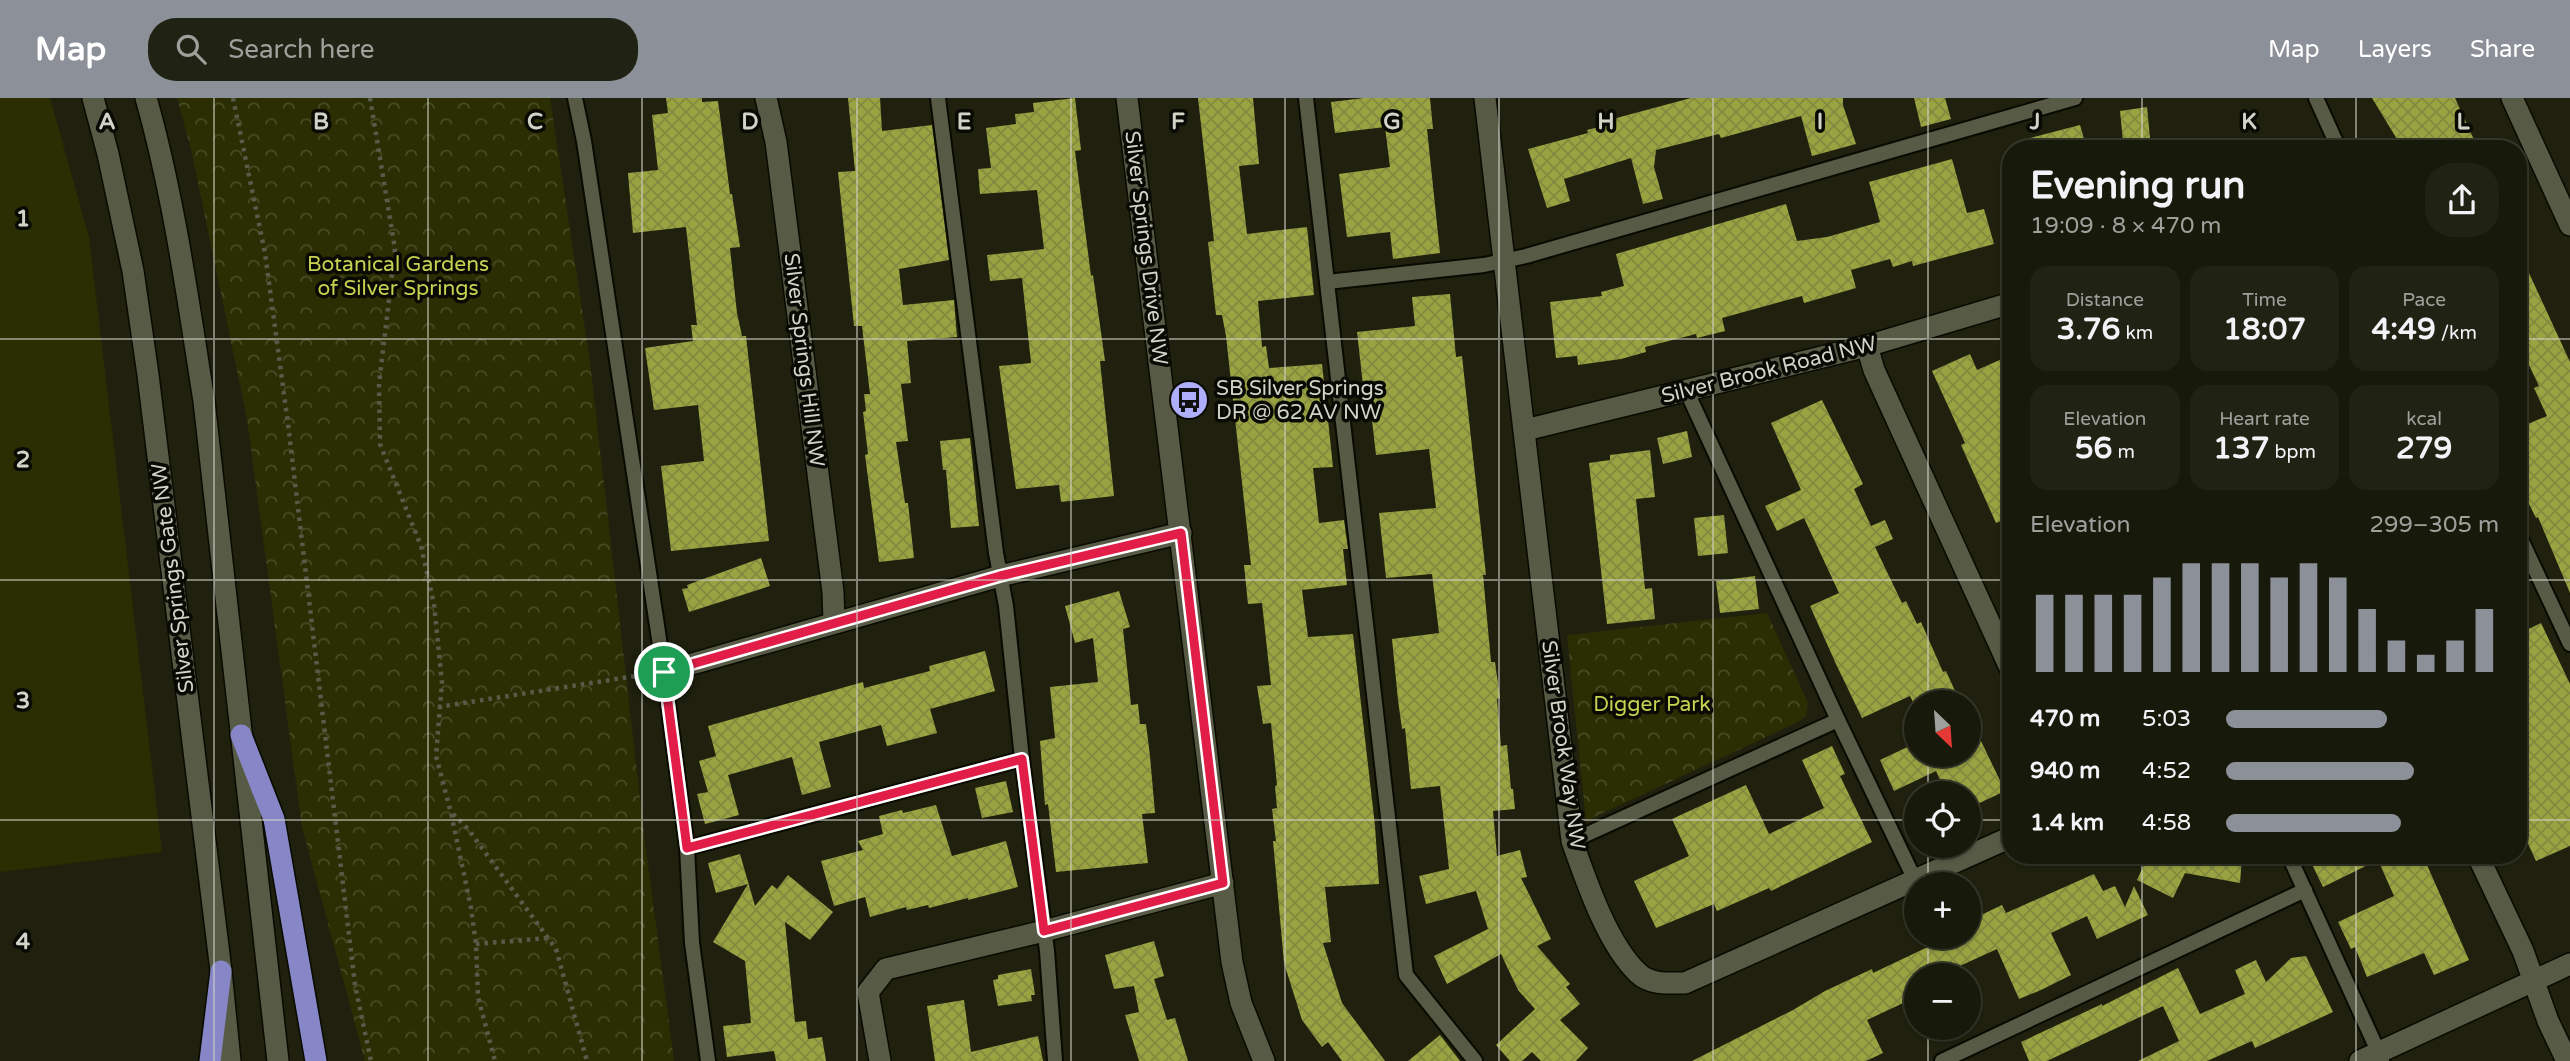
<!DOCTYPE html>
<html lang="en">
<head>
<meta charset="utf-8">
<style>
	body { margin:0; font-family:"Varela Round",sans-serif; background:#202213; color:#f1f3f6; height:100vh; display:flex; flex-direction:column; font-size:26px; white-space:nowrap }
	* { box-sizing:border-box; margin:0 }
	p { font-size:23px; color:#9ea09c }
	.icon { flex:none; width:38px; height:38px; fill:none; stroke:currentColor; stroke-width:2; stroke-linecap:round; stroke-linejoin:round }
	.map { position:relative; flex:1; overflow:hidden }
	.drawer { position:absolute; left:2002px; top:42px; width:525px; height:724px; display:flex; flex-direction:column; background:#17190a; border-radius:28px; box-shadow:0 2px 5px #0004,0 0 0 2px #36382b }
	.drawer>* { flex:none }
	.needle { width:46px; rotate:155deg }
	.tools { position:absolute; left:1904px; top:592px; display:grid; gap:14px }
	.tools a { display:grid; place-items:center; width:77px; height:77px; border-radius:50%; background:#17190a; box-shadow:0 2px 5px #0004,0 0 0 2px #36382b; font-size:35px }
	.pin { position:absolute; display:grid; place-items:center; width:60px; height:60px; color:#fff; margin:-30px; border:4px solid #fff; border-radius:50%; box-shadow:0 2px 7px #0007 }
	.round { display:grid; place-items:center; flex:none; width:74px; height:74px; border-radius:28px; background:#202213 }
	.headline { display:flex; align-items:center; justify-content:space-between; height:119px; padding:0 28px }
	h1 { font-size:38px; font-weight:800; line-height:52px }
	.metrics { display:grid; grid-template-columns:repeat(3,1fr); gap:10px; height:119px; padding:7px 28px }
	.metrics div { display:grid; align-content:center; border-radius:18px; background:#202213; text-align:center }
	.metrics b { font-size:30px; font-weight:800 }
	.metrics small { font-size:19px; font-weight:400 }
	.metrics p { font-size:19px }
	.chart { height:196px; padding:14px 28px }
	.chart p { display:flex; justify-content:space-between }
	.chart svg { width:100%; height:126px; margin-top:7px; stroke:#8c9099; stroke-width:6 }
	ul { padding:0 28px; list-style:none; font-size:23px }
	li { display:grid; grid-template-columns:112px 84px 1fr; align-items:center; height:52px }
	li i { height:18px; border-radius:9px; background:#8c9099 }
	header { display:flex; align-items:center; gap:42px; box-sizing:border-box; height:98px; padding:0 35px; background:#8c9099; color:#fff }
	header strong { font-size:33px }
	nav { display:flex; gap:38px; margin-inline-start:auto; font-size:24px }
	.search { width:490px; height:63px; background:#202213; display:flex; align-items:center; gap:18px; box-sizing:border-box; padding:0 24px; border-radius:28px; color:#9ea09c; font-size:26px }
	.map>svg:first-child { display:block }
</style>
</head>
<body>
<header>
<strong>Map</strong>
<div class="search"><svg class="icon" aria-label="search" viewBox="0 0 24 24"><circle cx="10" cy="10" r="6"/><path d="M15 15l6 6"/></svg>Search here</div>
<nav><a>Map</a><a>Layers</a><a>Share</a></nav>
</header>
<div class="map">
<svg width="2570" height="963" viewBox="0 0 2570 963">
	<defs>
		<pattern id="park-crowns" width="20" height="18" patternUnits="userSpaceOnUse" patternTransform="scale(1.75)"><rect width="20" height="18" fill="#2b2e02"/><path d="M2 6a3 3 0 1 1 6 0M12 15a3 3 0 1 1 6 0" fill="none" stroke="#494b25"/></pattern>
		<pattern id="building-cross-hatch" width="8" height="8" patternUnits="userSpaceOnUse" patternTransform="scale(1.75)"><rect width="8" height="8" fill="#9aa341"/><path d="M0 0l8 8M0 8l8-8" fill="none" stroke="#838a40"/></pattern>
	</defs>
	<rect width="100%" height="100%" fill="#1f210e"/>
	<path fill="#2b2e02" d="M0 0H50L89 139 162 754 0 774Z"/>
	<g fill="url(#park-crowns)">
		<path d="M177 0H550L590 264 645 744 674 963H365L302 729 247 321 191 51Z"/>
		<path d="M1767 515 1808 605 1806 618 1798 624 1586 723 1567 537Z"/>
	</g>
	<g fill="url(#building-cross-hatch)">
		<path d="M666 0H702V4L718 3 730 96H732L740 149 730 150 737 215 742 238H746L769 443 671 453 661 368 704 363 698 307 654 312 645 250 693 243 691 227H697L686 129 633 135 628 75 658 72 652 17 668 15Z"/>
		<path d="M848 0H880L882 33 932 27 949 162 899 171 903 207 954 202 957 239 907 243 911 285 901 286 908 343 896 344 905 405H908L914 460 879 464 865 357 868 356 863 314 866 313 864 296H870L862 228H854L838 74 855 73Z"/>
		<path d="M1075 0 1081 52 1075 53 1091 178 1093 177 1105 263H1100L1114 398 1061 404 1059 387 1016 391 999 268 1031 265 1022 180 990 183 987 157 1044 151 1037 92 980 96 978 71 991 70 986 30 1016 26 1015 16 1034 14 1033 5Z"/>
		<path d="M1198 0H1253L1259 66 1239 68 1247 136 1307 129 1314 197 1258 203 1262 249 1266 248 1269 270 1322 266 1333 369 1313 370 1319 425 1344 422 1348 451H1343L1347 487 1302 492 1308 539 1353 536 1375 728 1379 786 1325 789 1331 844 1323 845 1342 905 1385 963H1342L1328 944 1322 949 1302 922 1284 865 1273 743H1276L1272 711 1277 710 1275 688 1277 687 1271 625 1263 626 1257 588 1271 587 1262 505 1248 506 1244 467H1251L1226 238 1222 217H1216L1208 144 1214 143Z"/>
		<path d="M1364 0H1430L1433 31H1427L1440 155 1393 161 1390 134 1347 139 1339 76 1390 69 1385 29 1335 35 1331 4Z"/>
		<path d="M1691 0H1843V7L1856 46 1812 58 1801 18 1721 40 1719 36 1656 52 1654 69 1663 101 1643 106 1631 60 1564 81 1570 103 1547 110 1528 51 1588 35 1587 32 1610 26 1609 22Z"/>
		<path d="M1914 0H1945L1951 21 1921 29Z"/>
		<path d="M2372 0H2455L2475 44 2460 51H2403Z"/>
		<path d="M2147 9 2150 40 2123 43 2120 13Z"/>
		<path d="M2080 27 2087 51H2016L2015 44Z"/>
		<path d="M1952 61 1967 115 1984 111 1994 146 1913 168 1912 163 1893 169 1890 161 1851 172 1856 190 1804 205 1802 198 1722 220 1725 233 1697 240 1696 236 1645 249 1646 254 1621 261 1578 267 1577 258 1556 260 1550 204 1602 198 1601 194 1624 188 1616 156 1786 106 1797 143 1827 139 1880 124 1869 84Z"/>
		<path d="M2518 151 2570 264V495L2538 419 2536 420 2518 384V330L2547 318 2534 290 2539 288 2518 244Z"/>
		<path d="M1450 196 1456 259 1462 258 1486 477H1483L1491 564H1495L1500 600 1497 601 1501 648 1507 647 1511 691H1513L1515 711 1493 713 1497 758 1520 752 1527 779 1521 780 1551 841 1537 848 1570 886 1566 889 1580 906 1560 922 1588 950 1576 963H1541L1532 954 1522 963H1510L1496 947 1535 911 1518 892 1501 856 1447 886 1434 858 1488 831 1476 793 1426 806 1419 778 1449 771 1440 688 1411 691 1405 630 1402 631 1398 602 1392 541 1439 535 1432 476 1386 480 1379 415 1436 410 1429 351 1376 357 1369 296H1364L1357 234 1415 228 1412 199Z"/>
		<path d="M1970 256 1977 272 2011 257V419L1996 425 1961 347 1965 345 1932 273Z"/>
		<path d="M1822 302 1863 386 1854 391 1871 428 1885 422 1893 441 1875 449 1902 505 1906 503 1917 526 1921 524 1943 574 1946 573 1960 604H1913L1910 598 1862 620 1836 566 1810 508 1839 495 1804 420 1777 433 1765 408 1801 392 1771 325Z"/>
		<path d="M1687 333 1692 359 1663 366 1657 340Z"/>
		<path d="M970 340 979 428 951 430 946 372H943L940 343Z"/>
		<path d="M1650 352 1655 399 1636 401 1645 491 1652 490 1655 521 1607 526 1589 365 1610 362V357Z"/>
		<path d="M1724 417 1728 455 1698 458 1694 420Z"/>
		<path d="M761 460 770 488 689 514 682 491 688 490 687 487Z"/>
		<path d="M1755 478 1759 511 1720 515 1716 483Z"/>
		<path d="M1119 493 1130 529 1123 531 1131 607 1138 606 1140 626H1146L1150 658 1155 715 1142 716 1148 765 1056 774 1048 706 1045 707 1040 643 1055 640 1050 589 1098 584 1093 540 1075 545 1065 508Z"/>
		<path d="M2541 525 2570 586V748L2536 763 2524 737 2528 736 2518 714V536Z"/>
		<path d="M985 553 995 593 930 611 937 635 887 648 881 627 819 644 831 689 802 697 792 659 728 677 739 717 705 726 697 696 708 694 699 663 716 658 708 628 863 584 864 590 930 573 929 568Z"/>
		<path d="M1969 618 2005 693 1969 710V695H1946L1936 673 1894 693 1880 662 1916 645V656H1969Z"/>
		<path d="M1832 648 1845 676 1840 678 1872 744 1771 793 1769 790 1717 813 1714 806 1656 830 1634 783 1689 758 1672 721 1746 687 1769 736 1824 710 1802 662Z"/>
		<path d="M1006 683 1013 714 982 720 975 690Z"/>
		<path d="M936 707 952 758 1006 743 1018 789 968 802V800L929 810 928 807 907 812 906 809 870 819 865 799 834 808 821 763 863 752 858 743 883 736 879 718 902 712 903 715Z"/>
		<path d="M740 756 755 808 772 787 777 791 788 777 833 814 810 842 785 824 795 924 806 923 808 941 822 939 826 963H776L774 953 727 959 723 928 751 925 745 863 713 844 748 786 716 795 708 765Z"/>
		<path d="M2148 758H2242L2240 785 2185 775 2173 800 2137 782Z"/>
		<path d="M2308 758H2423L2469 862 2434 877 2424 855 2367 879 2355 849 2351 851 2338 824 2394 798 2378 762 2323 789Z"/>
		<path d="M2094 776 2103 793 2115 788 2125 809 2134 788 2148 817 2097 841 2087 818 2051 835 2071 877 2041 892 2019 901 1997 851 1940 877H1916V899L1867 922 1883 955 1866 963H1692L1793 912 1825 893 1872 871 1873 875 1951 838H1969V785L1983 816 2002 807 2006 815Z"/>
		<path d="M1154 843 1164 878 1154 881 1167 922 1175 920 1188 963H1139L1125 917 1139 914 1134 888 1114 891 1105 857Z"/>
		<path d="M2306 858 2333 914 2255 950 2252 943 2207 963H2138L2179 943 2163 908 2047 963H2029L2021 944 2102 906V908L2178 870 2200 916 2245 896 2235 872 2256 862 2266 884 2291 860Z"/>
		<path d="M1031 871 1035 897H1031L1032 903 998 908 993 882 998 881V877Z"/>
		<path d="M964 902 971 954 1038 938 1043 963H935L927 908Z"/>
		<path d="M1440 937 1460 963H1408Z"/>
	</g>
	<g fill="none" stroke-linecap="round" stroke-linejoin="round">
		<defs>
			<g id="lane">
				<path d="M575 0 584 43 664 574 687 750 692 845 708 963"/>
				<path d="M938 0 996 455 1006 508 1022 661 1047 853 1055 963"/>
				<path d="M1306 0 1406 877 1475 963"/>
				<path d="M2316 0 2339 51"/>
				<path d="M1327 184 1484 167 1526 158 2075 0"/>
				<path d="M1687 294 1838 622 1915 782"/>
				<path d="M2518 435 2570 546"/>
				<path d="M1572 743 1838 622"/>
				<path d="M687 750 1022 661"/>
				<path d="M2289 758 2382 962"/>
				<path d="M1942 963 2305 792"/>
			</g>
			<g id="street">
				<path d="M766 0 776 44 833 494 834 524"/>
				<path d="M1127 0 1232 864 1241 905 1264 963"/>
				<path d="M1485 0 1572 743C1586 782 1607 846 1638 875 1650 887 1669 885 1685 885L2011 739"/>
				<path d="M2512 0 2570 127"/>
				<path d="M1867 248 1874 272 2011 572"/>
				<path d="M1525 332 1867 248 2011 205"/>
				<path d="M664 574 1000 478 1181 435"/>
				<path d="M2478 758 2523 853 2548 923 2567 963"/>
				<path d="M880 963 868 894 886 871 1044 833 1223 785"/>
				<path d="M2360 963 2570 866"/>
			</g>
			<g id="secondary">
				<path d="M93 0 108 56 133 173 148 277 221 873 230 963"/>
				<path d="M146 0C174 99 188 202 204 303L278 963"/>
			</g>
			<g id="highway">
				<path d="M241 637 274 721 316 963"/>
				<path d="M210 963 221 873"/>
			</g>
		</defs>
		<use href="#lane" stroke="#090a00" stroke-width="18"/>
		<use href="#street" stroke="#090a00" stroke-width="24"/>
		<use href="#secondary" stroke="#090a00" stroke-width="24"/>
		<use href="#highway" stroke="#090a00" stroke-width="24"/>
		<g stroke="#595b4a" stroke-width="4.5" stroke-dasharray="3.5 5" stroke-linecap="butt">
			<path d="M233 0 265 155 288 326 355 887 371 963"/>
			<path d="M370 0 395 151 379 286 380 346 421 448 434 506 442 585 436 658 451 715 471 810 476 846 478 899 495 963"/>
			<path d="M438 609 642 577"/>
			<path d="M453 716 468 731 556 851 587 963"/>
			<path d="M476 846 548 840"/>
		</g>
		<use href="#lane" stroke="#575a45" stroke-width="14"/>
		<use href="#street" stroke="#575a45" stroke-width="21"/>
		<use href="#secondary" stroke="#575a45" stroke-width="21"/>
		<use href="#highway" stroke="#8787c7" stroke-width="21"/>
	</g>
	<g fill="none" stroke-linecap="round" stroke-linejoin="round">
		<defs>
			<path id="route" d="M1181 435 1223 785 1044 833 1022 661 687 750 664 574 1000 478Z"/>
		</defs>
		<use href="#route" stroke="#fff" stroke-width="14"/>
		<use href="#route" stroke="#e11d48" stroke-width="9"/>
	</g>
	<path fill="none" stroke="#d2d4c8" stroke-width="2" stroke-opacity="0.55" d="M214 0V963M428 0V963M642 0V963M857 0V963M1071 0V963M1285 0V963M1499 0V963M1713 0V963M1928 0V604M2142 0V51M2356 0V51M0 241H2011M2518 241H2570M0 482H2011M2518 482H2570M1928 656V695M0 722H1916M1969 722H2011M2518 722H2570M1928 747V786M2142 758V963M2356 758V963M1928 838V877M1928 929V963"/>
	<defs>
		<symbol id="bus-disc" viewBox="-11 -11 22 22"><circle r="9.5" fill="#afaefa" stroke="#090a04"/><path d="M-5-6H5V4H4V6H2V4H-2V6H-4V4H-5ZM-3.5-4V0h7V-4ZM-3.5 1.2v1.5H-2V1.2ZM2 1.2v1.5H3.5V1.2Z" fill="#111"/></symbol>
	</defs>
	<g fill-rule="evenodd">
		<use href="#bus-disc" x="1167" y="280" width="44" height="44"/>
	</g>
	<g text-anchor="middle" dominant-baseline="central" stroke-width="7" stroke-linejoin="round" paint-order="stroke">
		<g font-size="21" fill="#d2d4c8" stroke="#090a04">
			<text transform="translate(1146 150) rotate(83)">Silver Springs Drive NW</text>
			<text transform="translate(804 262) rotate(83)">Silver Springs Hill NW</text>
			<text transform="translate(1769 272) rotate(-14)">Silver Brook Road NW</text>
			<text transform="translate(173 480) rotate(-97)">Silver Springs Gate NW</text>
			<text transform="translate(1563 647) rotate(82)">Silver Brook Way NW</text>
		</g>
		<g font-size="21" fill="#c7d250" stroke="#090a04">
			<text x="398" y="166">Botanical Gardens<tspan x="398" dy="24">of Silver Springs</tspan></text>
			<text x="1652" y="606">Digger Park</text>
		</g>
		<g font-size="21" fill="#d2d4c8" stroke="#090a04" text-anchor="start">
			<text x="1216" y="290">SB Silver Springs<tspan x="1216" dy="24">DR @ 62 AV NW</tspan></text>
		</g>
	</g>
	<g font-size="23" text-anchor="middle" font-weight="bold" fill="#d2d4c8" stroke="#090a04" stroke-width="7" stroke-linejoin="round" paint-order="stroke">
		<text x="107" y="31">A</text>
		<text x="321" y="31">B</text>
		<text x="535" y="31">C</text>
		<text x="750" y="31">D</text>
		<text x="964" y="31">E</text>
		<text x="1178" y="31">F</text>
		<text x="1392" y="31">G</text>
		<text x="1606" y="31">H</text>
		<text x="1820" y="31">I</text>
		<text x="2035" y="31">J</text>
		<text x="2249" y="31">K</text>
		<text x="2463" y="31">L</text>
		<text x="23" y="128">1</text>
		<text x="23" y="369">2</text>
		<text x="23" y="610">3</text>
		<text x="23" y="851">4</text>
	</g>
</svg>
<div class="tools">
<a><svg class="needle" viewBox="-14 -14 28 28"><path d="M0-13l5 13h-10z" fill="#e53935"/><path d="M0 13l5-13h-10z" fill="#9ea09c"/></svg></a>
<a><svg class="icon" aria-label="locate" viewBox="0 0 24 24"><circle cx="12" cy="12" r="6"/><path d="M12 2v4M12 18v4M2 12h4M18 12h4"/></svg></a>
<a>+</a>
<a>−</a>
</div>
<div class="pin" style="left:664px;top:574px;background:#1e9e55"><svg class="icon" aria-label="arrive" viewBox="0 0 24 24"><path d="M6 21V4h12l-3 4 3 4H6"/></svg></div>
<section class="drawer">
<div class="headline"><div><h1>Evening run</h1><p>19:09 · 8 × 470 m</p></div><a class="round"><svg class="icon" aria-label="share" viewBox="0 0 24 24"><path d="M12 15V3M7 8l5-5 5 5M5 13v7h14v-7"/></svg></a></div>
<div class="metrics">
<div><p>Distance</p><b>3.76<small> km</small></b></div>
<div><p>Time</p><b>18:07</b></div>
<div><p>Pace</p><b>4:49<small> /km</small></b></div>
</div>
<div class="metrics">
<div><p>Elevation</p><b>56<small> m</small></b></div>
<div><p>Heart rate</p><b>137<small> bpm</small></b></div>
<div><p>kcal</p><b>279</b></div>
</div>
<div class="chart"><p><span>Elevation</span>299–305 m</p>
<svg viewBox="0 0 160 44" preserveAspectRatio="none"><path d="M5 44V17M15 44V17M25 44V17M35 44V17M45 44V11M55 44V6M65 44V6M75 44V6M85 44V11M95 44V6M105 44V11M115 44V22M125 44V33M135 44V38M145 44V33M155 44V22"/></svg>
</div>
<ul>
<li><b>470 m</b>5:03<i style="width:59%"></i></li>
<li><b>940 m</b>4:52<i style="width:69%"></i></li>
<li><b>1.4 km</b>4:58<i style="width:64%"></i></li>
</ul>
</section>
</div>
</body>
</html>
